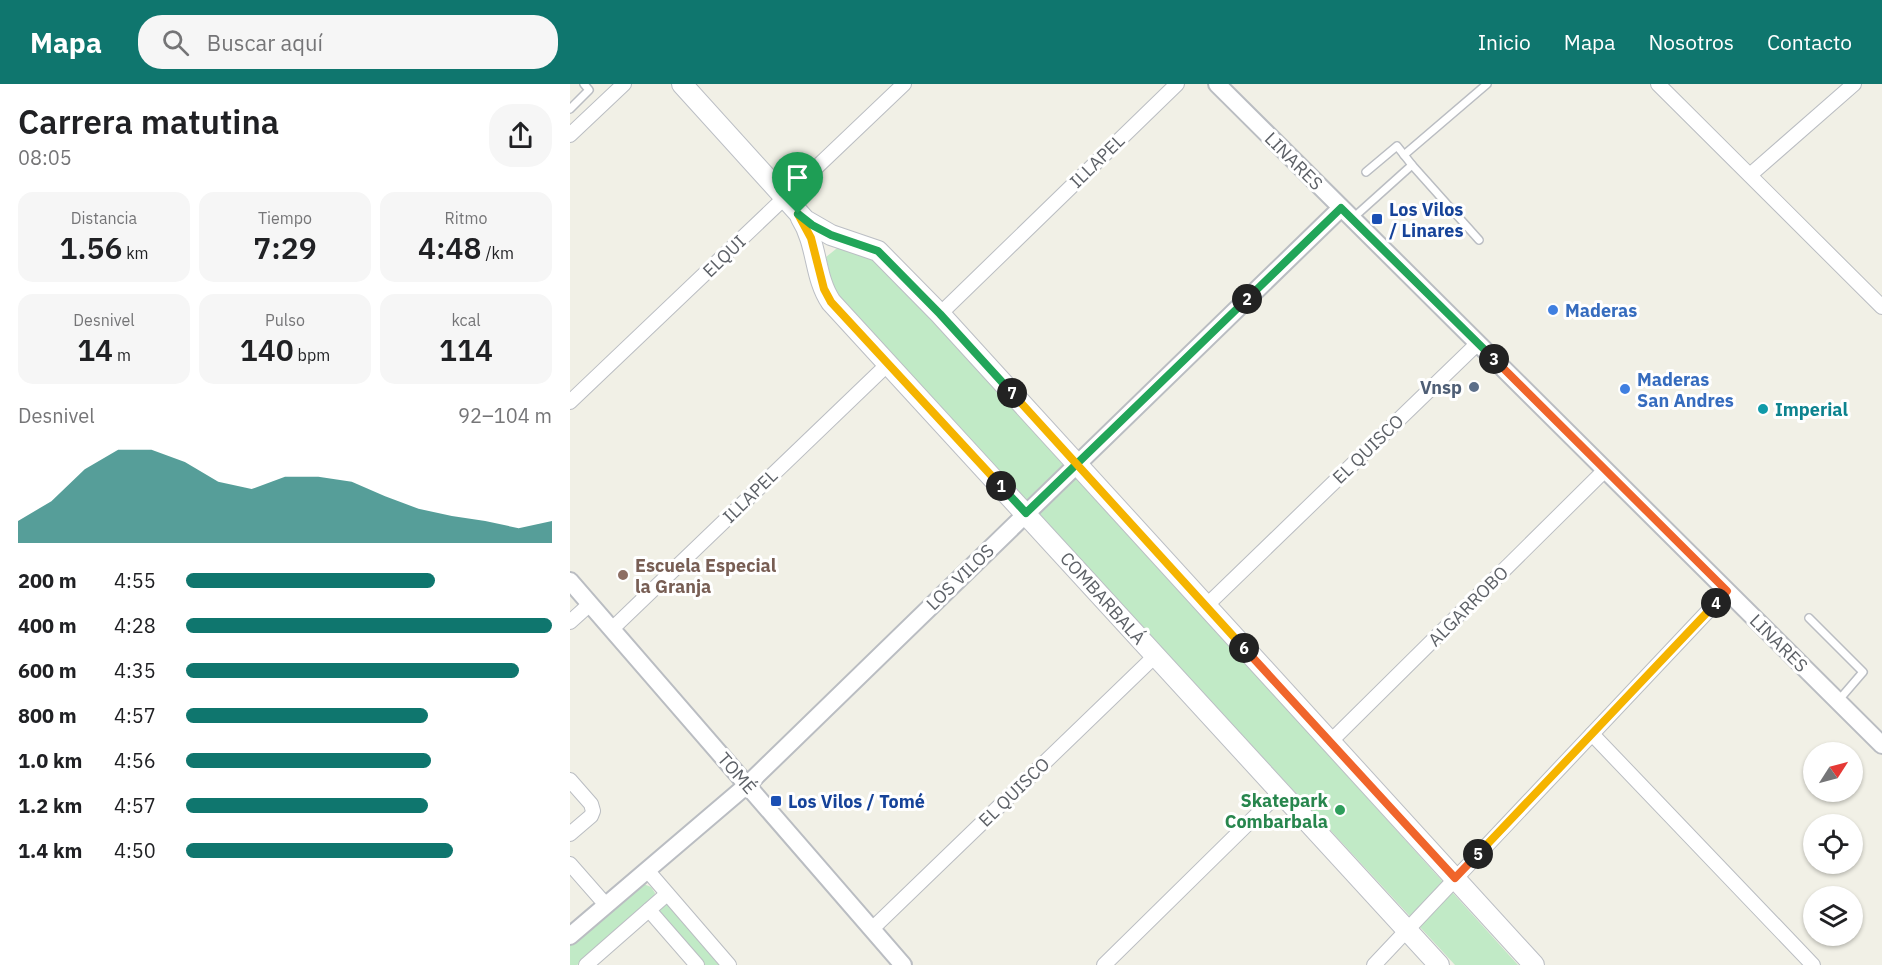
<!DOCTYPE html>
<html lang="es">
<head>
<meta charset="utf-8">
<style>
	body { margin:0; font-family:"IBM Plex Sans",sans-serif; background:#f6f6f6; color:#202124; height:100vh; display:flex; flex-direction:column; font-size:22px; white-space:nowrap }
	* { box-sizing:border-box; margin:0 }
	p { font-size:20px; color:#757577 }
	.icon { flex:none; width:33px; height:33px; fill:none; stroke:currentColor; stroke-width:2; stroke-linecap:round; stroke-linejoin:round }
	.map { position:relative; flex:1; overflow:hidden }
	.drawer { display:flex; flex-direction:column; background:#fff; width:570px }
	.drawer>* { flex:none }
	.needle { width:39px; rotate:54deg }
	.tools { position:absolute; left:1233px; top:658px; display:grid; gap:12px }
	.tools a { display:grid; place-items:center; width:60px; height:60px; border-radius:50%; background:#fff; box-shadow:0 2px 4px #0004; font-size:30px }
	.pin { position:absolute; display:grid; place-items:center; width:51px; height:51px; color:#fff; margin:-62px -26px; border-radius:50% 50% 50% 0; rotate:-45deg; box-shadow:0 0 6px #0007 }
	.pin .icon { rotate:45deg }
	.km { position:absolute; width:30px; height:30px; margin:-15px; border-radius:50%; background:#222; color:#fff; font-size:16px; line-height:30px; text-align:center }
	.round { display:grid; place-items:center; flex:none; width:63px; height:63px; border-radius:24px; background:#f6f6f6 }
	.overview { display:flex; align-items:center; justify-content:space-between; height:102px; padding:0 18px }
	h1 { font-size:33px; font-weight:600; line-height:45px }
	.metrics { display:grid; grid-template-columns:repeat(3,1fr); gap:9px; height:102px; padding:6px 18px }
	.metrics div { display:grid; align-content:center; border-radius:15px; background:#f6f6f6; text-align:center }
	.metrics b { font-size:30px; font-weight:600 }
	.metrics small { font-size:16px; font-weight:400 }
	.metrics p { font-size:16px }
	.chart { height:168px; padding:12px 18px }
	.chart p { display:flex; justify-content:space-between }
	.chart svg { width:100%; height:108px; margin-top:6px; fill:#0f766e; opacity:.7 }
	ul { padding:0 18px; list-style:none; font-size:20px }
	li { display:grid; grid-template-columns:96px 72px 1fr; align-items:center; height:45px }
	li i { height:15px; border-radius:8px; background:#0f766e }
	header { display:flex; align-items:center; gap:36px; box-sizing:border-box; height:84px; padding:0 30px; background:#0f766e; color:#fff }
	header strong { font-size:28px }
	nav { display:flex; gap:33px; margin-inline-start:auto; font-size:21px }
	.search { width:420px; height:54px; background:#f6f6f6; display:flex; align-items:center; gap:15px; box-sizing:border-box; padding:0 21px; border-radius:24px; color:#757577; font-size:22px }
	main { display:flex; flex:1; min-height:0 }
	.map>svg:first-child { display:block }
</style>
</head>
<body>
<header>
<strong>Mapa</strong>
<div class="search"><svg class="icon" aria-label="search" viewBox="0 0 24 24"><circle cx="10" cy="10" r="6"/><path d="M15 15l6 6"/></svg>Buscar aquí</div>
<nav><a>Inicio</a><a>Mapa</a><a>Nosotros</a><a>Contacto</a></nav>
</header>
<main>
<section class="drawer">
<div class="overview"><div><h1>Carrera matutina</h1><p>08:05</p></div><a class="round"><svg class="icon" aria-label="share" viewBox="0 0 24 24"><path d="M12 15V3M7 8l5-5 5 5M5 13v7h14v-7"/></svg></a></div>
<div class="metrics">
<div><p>Distancia</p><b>1.56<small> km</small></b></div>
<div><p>Tiempo</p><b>7:29</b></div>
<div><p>Ritmo</p><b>4:48<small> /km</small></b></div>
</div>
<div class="metrics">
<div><p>Desnivel</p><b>14<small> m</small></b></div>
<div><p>Pulso</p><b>140<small> bpm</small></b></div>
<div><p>kcal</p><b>114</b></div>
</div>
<div class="chart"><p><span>Desnivel</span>92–104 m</p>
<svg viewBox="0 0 160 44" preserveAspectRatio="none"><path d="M0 44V35L10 27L20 14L30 6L40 6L50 11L60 19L70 22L80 17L90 17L100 19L110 25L120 30L130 33L140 35L150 38L160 35V44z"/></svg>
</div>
<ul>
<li><b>200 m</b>4:55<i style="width:68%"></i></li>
<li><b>400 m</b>4:28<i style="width:100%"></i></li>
<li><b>600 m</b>4:35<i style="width:91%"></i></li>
<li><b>800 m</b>4:57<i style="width:66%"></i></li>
<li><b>1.0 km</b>4:56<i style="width:67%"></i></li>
<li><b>1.2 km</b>4:57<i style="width:66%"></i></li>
<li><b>1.4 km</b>4:50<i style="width:73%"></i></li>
</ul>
</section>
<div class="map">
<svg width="1312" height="881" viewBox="0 0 1312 881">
	<rect width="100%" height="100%" fill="#f1f0e6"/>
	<g fill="#c1eac6">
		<path d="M271 161 307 171 948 881H885L265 211 256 173Z"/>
		<path d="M71 799 81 803 85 809 83 815 7 881H0V858Z"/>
		<path d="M95 819 98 821 149 881H132L87 828Z"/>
	</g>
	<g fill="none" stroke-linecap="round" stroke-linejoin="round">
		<defs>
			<g id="service">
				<path d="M0 25 19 6 14 0"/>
				<path d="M834 71 917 0"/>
				<path d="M842 81 909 156"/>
				<path d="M783 134 842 81 827 62 796 88"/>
				<path d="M1239 534 1293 588 1268 617"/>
			</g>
			<g id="minor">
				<path d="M1088 0 1312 223"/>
				<path d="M0 51 54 0"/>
				<path d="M1180 91 1284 0"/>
				<path d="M370 230 607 0"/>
				<path d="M0 318 334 0"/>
				<path d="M636 522 908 259"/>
				<path d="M0 538 20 520"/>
				<path d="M42 545 319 279"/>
				<path d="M1022 650 1243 881"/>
				<path d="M760 658 1035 386"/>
				<path d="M0 696 21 720 23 727 21 732 0 750"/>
				<path d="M0 780 36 821"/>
				<path d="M77 786 159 881"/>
				<path d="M79 826 127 881"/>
				<path d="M302 845 586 571"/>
				<path d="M16 881 97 810"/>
				<path d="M534 881 710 708"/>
				<path d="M804 881 1157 507"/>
			</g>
			<g id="tertiary">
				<path d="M647 0 1312 661"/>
				<path d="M0 497 333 881"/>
				<path d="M0 852 177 701 771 124"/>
			</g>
			<g id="secondary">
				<path d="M112 0 235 136 261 151 308 167 370 230 964 881"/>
				<path d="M231 134C248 161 244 193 261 218L869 881"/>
			</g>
		</defs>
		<use href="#service" stroke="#babdc2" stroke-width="10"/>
		<use href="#minor" stroke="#babdc2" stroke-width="16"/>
		<use href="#tertiary" stroke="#babdc2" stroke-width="20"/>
		<use href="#secondary" stroke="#bbbec4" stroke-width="22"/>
		<use href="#service" stroke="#fff" stroke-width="7"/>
		<use href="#minor" stroke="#fff" stroke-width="14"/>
		<use href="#tertiary" stroke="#fff" stroke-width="16"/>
		<use href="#secondary" stroke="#fff" stroke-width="20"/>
	</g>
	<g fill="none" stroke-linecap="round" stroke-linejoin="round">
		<defs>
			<path id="split-1" d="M228 130 241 154 254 205 261 218 431 402"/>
			<path id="split-2" d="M431 402 456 429 677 215"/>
			<path id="split-3" d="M677 215 771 124 924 275"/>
			<path id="split-4" d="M924 275 1157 507 1146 519"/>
			<path id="split-5" d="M908 770 1146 519"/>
			<path id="split-6" d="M674 564 885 794 908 770"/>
			<path id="split-7" d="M442 309 674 564"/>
			<path id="split-8" d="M228 130 242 141 261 151 308 167 370 230 442 309"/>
		</defs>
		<use href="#split-1" stroke="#fff" stroke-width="12"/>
		<use href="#split-2" stroke="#fff" stroke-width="12"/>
		<use href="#split-3" stroke="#fff" stroke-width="12"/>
		<use href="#split-4" stroke="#fff" stroke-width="12"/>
		<use href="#split-5" stroke="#fff" stroke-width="12"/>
		<use href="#split-6" stroke="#fff" stroke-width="12"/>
		<use href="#split-7" stroke="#fff" stroke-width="12"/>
		<use href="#split-8" stroke="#fff" stroke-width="12"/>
		<use href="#split-1" stroke="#f5b400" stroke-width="8"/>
		<use href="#split-2" stroke="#22a559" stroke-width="8"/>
		<use href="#split-3" stroke="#22a559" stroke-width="8"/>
		<use href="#split-4" stroke="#f0652b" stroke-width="8"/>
		<use href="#split-5" stroke="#f5b400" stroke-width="8"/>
		<use href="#split-6" stroke="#f0652b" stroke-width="8"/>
		<use href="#split-7" stroke="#f5b400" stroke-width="8"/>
		<use href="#split-8" stroke="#22a559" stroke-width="8"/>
	</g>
	<g fill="#1a4fb4" stroke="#fff" stroke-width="2">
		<rect x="801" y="129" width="12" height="12" rx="3"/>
		<rect x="200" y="711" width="12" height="12" rx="3"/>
	</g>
	<g fill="#3f7fe0" stroke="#fff" stroke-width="2">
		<circle cx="983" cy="226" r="6"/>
		<circle cx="1055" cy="305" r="6"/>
	</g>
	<circle fill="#5c6f8a" stroke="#fff" stroke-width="2" cx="904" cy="303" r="6"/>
	<circle fill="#0f9aa8" stroke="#fff" stroke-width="2" cx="1193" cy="325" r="6"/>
	<circle fill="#8d6e63" stroke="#fff" stroke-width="2" cx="53" cy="491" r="6"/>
	<circle fill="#2e9e5b" stroke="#fff" stroke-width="2" cx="770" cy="726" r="6"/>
	<g text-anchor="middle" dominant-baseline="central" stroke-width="6" stroke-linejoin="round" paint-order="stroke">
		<g font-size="18" fill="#5d6167" stroke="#fff">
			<text transform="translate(527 77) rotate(-44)">ILLAPEL</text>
			<text transform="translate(724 77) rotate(45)">LINARES</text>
			<text transform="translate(154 172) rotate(-44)">ELQUI</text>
			<text transform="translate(798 365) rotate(-44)">EL QUISCO</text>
			<text transform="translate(180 412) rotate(-44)">ILLAPEL</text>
			<text transform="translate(390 493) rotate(-44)">LOS VILOS</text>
			<text transform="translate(533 514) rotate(48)">COMBARBALÁ</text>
			<text transform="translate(898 522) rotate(-45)">ALGARROBO</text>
			<text transform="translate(1209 559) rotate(45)">LINARES</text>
			<text transform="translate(167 689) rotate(49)">TOMÉ</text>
			<text transform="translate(444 708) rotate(-44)">EL QUISCO</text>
		</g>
		<g font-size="18" font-weight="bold" fill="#164399" stroke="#fff" text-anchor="start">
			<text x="819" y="125">Los Vilos<tspan x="819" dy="21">/ Linares</tspan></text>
			<text x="218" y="717">Los Vilos / Tomé</text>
		</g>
		<g font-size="18" font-weight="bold" fill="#366cbe" stroke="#fff" text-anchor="start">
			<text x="995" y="226">Maderas</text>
			<text x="1067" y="295">Maderas<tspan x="1067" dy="21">San Andres</tspan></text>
		</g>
		<g font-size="18" font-weight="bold" fill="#4e5e75" stroke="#fff" text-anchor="end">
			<text x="892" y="303">Vnsp</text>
		</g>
		<g font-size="18" font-weight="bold" fill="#0d838f" stroke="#fff" text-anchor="start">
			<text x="1205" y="325">Imperial</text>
		</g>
		<g font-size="18" font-weight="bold" fill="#785e54" stroke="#fff" text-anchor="start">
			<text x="65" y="481">Escuela Especial<tspan x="65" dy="21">la Granja</tspan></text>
		</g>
		<g font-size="18" font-weight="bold" fill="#27864d" stroke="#fff" text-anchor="end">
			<text x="758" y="716">Skatepark<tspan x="758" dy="21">Combarbala</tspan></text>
		</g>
	</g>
</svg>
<div class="tools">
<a><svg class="needle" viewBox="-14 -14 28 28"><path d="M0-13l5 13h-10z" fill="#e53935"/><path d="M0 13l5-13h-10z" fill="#757577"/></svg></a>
<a><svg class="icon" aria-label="locate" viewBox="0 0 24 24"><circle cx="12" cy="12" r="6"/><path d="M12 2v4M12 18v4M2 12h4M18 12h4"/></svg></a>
<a><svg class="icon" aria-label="layers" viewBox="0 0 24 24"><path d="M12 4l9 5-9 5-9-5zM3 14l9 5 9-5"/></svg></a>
</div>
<div class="pin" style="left:228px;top:130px;background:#1e9e55"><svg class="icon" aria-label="arrive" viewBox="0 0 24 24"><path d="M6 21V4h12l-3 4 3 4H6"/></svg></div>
<b class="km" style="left:431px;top:402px">1</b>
<b class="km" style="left:677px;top:215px">2</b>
<b class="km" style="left:924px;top:275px">3</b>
<b class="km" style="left:1146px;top:519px">4</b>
<b class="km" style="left:908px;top:770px">5</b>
<b class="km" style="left:674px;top:564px">6</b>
<b class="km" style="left:442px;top:309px">7</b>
</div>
</main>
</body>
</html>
